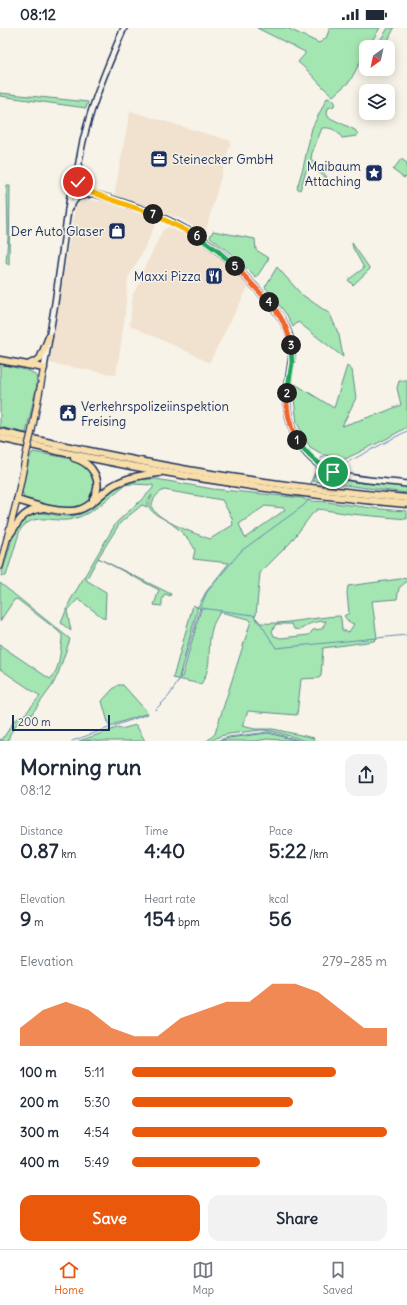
<!DOCTYPE html>
<html lang="en">
<head>
<meta charset="utf-8">
<style>
	body { margin:0; font-family:Delius,sans-serif; background:#f2f2f3; color:#1f2937; height:100vh; display:flex; flex-direction:column; font-size:15px; white-space:nowrap }
	* { box-sizing:border-box; margin:0 }
	p { font-size:13px; color:#747a83 }
	.icon { flex:none; width:22px; height:22px; fill:none; stroke:currentColor; stroke-width:2; stroke-linecap:round; stroke-linejoin:round }
	.map { position:relative; height:713px; overflow:hidden }
	.panel { display:flex; flex-direction:column; background:#fff; flex:1 }
	.panel>* { flex:none }
	.needle { width:26px; rotate:213deg }
	.buttons { position:absolute; left:359px; top:12px; display:grid; gap:8px }
	.buttons a { display:grid; place-items:center; width:36px; height:36px; border-radius:8px; background:#fff; box-shadow:0 2px 10px #0003; font-size:20px }
	.scale { position:absolute; left:12px; bottom:10px; width:98px; box-sizing:border-box; padding-left:4px; border:2px solid #1b2f5e; border-top:0; font-size:11px; line-height:14px; white-space:nowrap; color:#1b2f5e; -webkit-text-stroke:3px #f7f3e8; paint-order:stroke }
	.pin { position:absolute; display:grid; place-items:center; width:34px; height:34px; color:#fff; margin:-17px; border:2px solid #fff; border-radius:50%; box-shadow:0 1px 4px #0007 }
	.km { position:absolute; width:20px; height:20px; margin:-10px; border-radius:50%; background:#222; color:#fff; font-size:11px; line-height:20px; text-align:center }
	.round { display:grid; place-items:center; flex:none; width:42px; height:42px; border-radius:12px; background:#f2f2f3 }
	.headline { display:flex; align-items:center; justify-content:space-between; height:68px; padding:0 20px }
	h1 { font-size:22px; font-weight:800; line-height:30px }
	.figures { display:grid; grid-template-columns:repeat(3,1fr); gap:6px; height:68px; padding:4px 20px }
	.figures div { display:grid; align-content:center }
	.figures b { font-size:20px; font-weight:800 }
	.figures small { font-size:11px; font-weight:400 }
	.figures p { font-size:11px }
	.chart { height:112px; padding:8px 20px }
	.chart p { display:flex; justify-content:space-between }
	.chart svg { width:100%; height:72px; margin-top:4px; fill:#ea580c; opacity:.7 }
	.cta { display:flex; gap:8px; margin-top:auto; padding:8px 20px }
	.cta a { flex:1; height:46px; border-radius:12px; background:#ea580c; color:#fff; font-size:16px; font-weight:800; line-height:46px; text-align:center }
	.cta a+a { background:#f2f2f3; color:#1f2937 }
	ul { padding:0 20px; list-style:none; font-size:13px }
	li { display:grid; grid-template-columns:64px 48px 1fr; align-items:center; height:30px }
	li i { height:10px; border-radius:5px; background:#ea580c }
	.status { display:flex; justify-content:space-between; align-items:center; height:28px; padding:0 20px; background:#fff; direction:ltr }
	.status svg { height:11px; fill:currentColor }
	.menu { display:flex; justify-content:space-around; align-items:center; height:56px; border-top:1px solid #e0e1e3; background:#fff; font-size:11px; color:#747a83 }
	.menu a { display:grid; justify-items:center; gap:2px }
	.menu .current { color:#ea580c }
	.map>svg:first-child { display:block }
</style>
</head>
<body>
<div class="status"><b>08:12</b><svg viewBox="0 0 49 12"><path d="M0 12V9h3v3zM5 12V6h3v6zM10 12V3h3v9zM15 12V0h3v12zM26 1h20v11H26zM47 4h2v5h-2z"/></svg></div>
<div class="map">
<svg width="407" height="713" viewBox="0 0 407 713">
	<rect width="100%" height="100%" fill="#f7f3e8"/>
	<filter id="ink" filterUnits="userSpaceOnUse"><feTurbulence type="fractalNoise" baseFrequency=".025" numOctaves="2"/><feDisplacementMap in="SourceGraphic" scale="8" xChannelSelector="R" yChannelSelector="G"/><feConvolveMatrix kernelMatrix="1 2 1 2 8 2 1 2 1" color-interpolation-filters="sRGB"/></filter>
	<g filter="url(#ink)">
		<g fill="#f1e1cf">
			<path d="M130 83 231 113 205 205 179 190 114 168Z"/>
			<path d="M86 171 117 176 156 191 157 193 143 223 128 250 124 295 116 347 49 335 75 179Z"/>
			<path d="M169 199 182 205 209 220 249 257 209 335 195 327 131 298 130 296 133 266 140 255V249L163 202 166 200Z"/>
		</g>
		<g fill="#a4e6b1" stroke="#608a88" fill-rule="evenodd">
			<path d="M257 0H287L319 15 326 10 330 0H380L368 19H366V23L350 53 333 68C320 58 311 44 298 34L305 26V24Z"/>
			<path d="M388 0H394L385 19H376Z"/>
			<path d="M0 65 88 74 86 80 0 68Z"/>
			<path d="M327 70 332 71 335 74 334 78 328 80 327 86 328 89 355 102 358 106 357 108 342 110C337 102 331 99 322 100L312 125 311 131 327 149 326 150 312 139 309 140 306 143 300 162 297 160 303 140 312 100Z"/>
			<path d="M401 131 407 135V149L404 150 393 142Z"/>
			<path d="M7 158H10L9 237 6 235 8 210Z"/>
			<path d="M213 203 255 211 256 222 269 230 256 250 235 229 210 209Z"/>
			<path d="M352 215 370 241 353 257 348 252 364 240 353 220Z"/>
			<path d="M277 239 301 266 330 286 339 307 343 329 298 294 293 299 287 287 265 259Z"/>
			<path d="M0 336 30 343 36 348 37 357 26 405 0 399Z"/>
			<path d="M347 338 352 342 356 370 342 398 384 384 401 377 397 360 399 353H407V399L388 410 341 433 331 428 324 427 310 419 297 395 294 371 295 356 334 380Z"/>
			<path d="M33 424C48 427 66 428 80 435 101 445 99 476 75 480 59 483 40 474 24 470L22 463 29 431Z"/>
			<path d="M320 442C343 457 380 456 407 458V465L312 453 315 446 321 448 323 447 319 443Z"/>
			<path d="M147 451H156L213 461 302 470C308 474 319 473 326 474 353 477 380 482 407 483V491L351 486 318 481 312 486 290 515 260 545 256 587 254 588 259 595C286 597 313 589 340 588L341 591 342 602 349 604 354 596 349 594 344 588 349 585 347 565 348 558 407 550V553L399 560 397 571 372 573 377 610 374 613 323 620 321 648 319 650 301 651 297 687 248 683 242 698 255 701H273L314 710V713H307L272 703 261 702 229 706 220 708 211 713H207L215 706 217 699 251 593 249 591 220 584C217 590 213 595 212 601 206 622 214 636 201 656L173 650 193 577 197 579 199 577 206 564 229 535 193 531 195 522C192 513 177 499 169 494 163 490 152 486 149 479 148 475 151 471 152 467L147 474V479L142 477 120 495 98 530 171 566 170 568 165 566 162 572V578L154 577 159 562 98 530 86 552 106 564 105 591 78 571 67 583 71 603 61 595 70 573 116 495C128 483 142 473 153 460V457L132 456 125 457C109 469 93 486 73 491 54 496 35 482 20 502L6 548H1L14 504C32 469 54 495 80 486 91 482 98 473 107 466 119 456 132 452 147 451ZM164 462 222 472 232 490 233 497 210 511C194 505 161 494 152 480 151 473 157 465 164 462ZM265 478 284 480 285 482 245 510 239 496ZM197 579 201 581 182 649H179L197 583ZM326 593 322 601 313 602 309 607 281 610 274 608 272 603 276 596H292L294 601C303 603 305 597 312 595 316 594 321 593 326 593Z"/>
			<path d="M0 555 70 611 58 646 52 658 31 687 18 694 10 706 8 713H0V711L2 712 14 693 26 685 40 668 0 641V617L50 651C60 643 60 623 62 611V607L58 603 17 571 14 572 0 593Z"/>
			<path d="M118 657H123L148 685 109 698 102 673 112 662Z"/>
			<path d="M136 697 145 713H98L95 712 79 713 117 700 121 701Z"/>
			<path d="M268 705 299 713 267 711 256 713H219L229 710Z"/>
		</g>
		<g fill="none" stroke-linecap="round" stroke-linejoin="round">
			<g stroke="#628bb6" stroke-width="1">
				<path d="M319 435 322 429 344 436 407 403"/>
				<path d="M311 457 312 451 318 438"/>
				<path d="M201 580 253 587 259 593 276 620 407 607"/>
				<path d="M155 682 169 668 179 652 200 580 207 564 241 523 303 478 309 472V468"/>
				<path d="M72 713 148 686"/>
				<path d="M216 713 228 709 269 704 301 713"/>
			</g>
			<defs>
				<g id="secondary">
					<path d="M77 147C77 154 80 160 87 162"/>
					<path d="M73 160C119 172 166 186 205 213 225 227 241 244 258 262 269 275 280 285 287 301 297 324 289 339 287 363 285 402 304 438 344 448 364 453 386 453 407 456"/>
					<path d="M68 182 77 169 90 166"/>
					<path d="M44 340 55 275 70 168C78 150 79 128 84 109 93 72 109 35 124 0"/>
				</g>
				<g id="primary">
					<path d="M32 402 44 340"/>
					<path d="M0 538 17 472 26 427"/>
				</g>
				<g id="highway">
					<path d="M0 332 44 340"/>
					<path d="M28 337 40 331 49 309"/>
					<path d="M0 404C55 416 111 428 166 438 246 453 326 463 407 470"/>
					<path d="M0 410C134 442 270 464 407 476"/>
					<path d="M74 430C93 435 104 454 93 471"/>
					<path d="M17 472C34 477 53 484 71 483 88 483 99 467 112 458 127 449 143 447 159 445"/>
					<path d="M8 509C20 493 20 484 43 480"/>
				</g>
			</defs>
			<use href="#secondary" stroke="#1b2f5e" stroke-width="8"/>
			<use href="#primary" stroke="#1b2f5e" stroke-width="8"/>
			<use href="#highway" stroke="#1b2f5e" stroke-width="9"/>
			<use href="#secondary" stroke="#f7f3e8" stroke-width="5"/>
			<use href="#primary" stroke="#f8deab" stroke-width="5.5"/>
			<use href="#highway" stroke="#f8deab" stroke-width="6"/>
			<defs>
				<path id="primary-bridge" d="M26 427 32 402"/>
			</defs>
			<use href="#primary-bridge" stroke="#1b2f5e" stroke-width="8" stroke-linecap="butt"/>
			<use href="#primary-bridge" stroke="#f8deab" stroke-width="5.5"/>
		</g>
	</g>
	<g fill="none" stroke-linecap="round" stroke-linejoin="round" filter="url(#ink)">
		<defs>
			<path id="split-1" d="M297 412C307 427 318 437 333 444"/>
			<path id="split-2" d="M287 365C286 382 289 397 297 412"/>
			<path id="split-3" d="M287 365 292 335 291 317"/>
			<path id="split-4" d="M269 274C280 286 288 300 291 317"/>
			<path id="split-5" d="M235 238 269 274"/>
			<path id="split-6" d="M197 208 218 223 235 238"/>
			<path id="split-7" d="M153 186 197 208"/>
			<path id="split-8" d="M107 170 153 186"/>
			<path id="split-9" d="M78 154 84 161 107 170"/>
		</defs>
		<use href="#split-1" stroke="#fff" stroke-width="8"/>
		<use href="#split-2" stroke="#fff" stroke-width="8"/>
		<use href="#split-3" stroke="#fff" stroke-width="8"/>
		<use href="#split-4" stroke="#fff" stroke-width="8"/>
		<use href="#split-5" stroke="#fff" stroke-width="8"/>
		<use href="#split-6" stroke="#fff" stroke-width="8"/>
		<use href="#split-7" stroke="#fff" stroke-width="8"/>
		<use href="#split-8" stroke="#fff" stroke-width="8"/>
		<use href="#split-9" stroke="#fff" stroke-width="8"/>
		<use href="#split-1" stroke="#22a559" stroke-width="5"/>
		<use href="#split-2" stroke="#f0652b" stroke-width="5"/>
		<use href="#split-3" stroke="#22a559" stroke-width="5"/>
		<use href="#split-4" stroke="#f0652b" stroke-width="5"/>
		<use href="#split-5" stroke="#f0652b" stroke-width="5"/>
		<use href="#split-6" stroke="#22a559" stroke-width="5"/>
		<use href="#split-7" stroke="#f5b400" stroke-width="5"/>
		<use href="#split-8" stroke="#f5b400" stroke-width="5"/>
		<use href="#split-9" stroke="#f5b400" stroke-width="5"/>
	</g>
	<defs>
		<symbol id="office-square" viewBox="-11 -11 22 22"><rect x="-9" y="-9" width="18" height="18" rx="4" fill="#1b2f5e" stroke="#f7f3e8"/><path d="M-6-3h4V-5.5h4V-3h4V5H-6ZM-1-4.5V-3h2v-1.5ZM-6 0V1H6V0Z" fill="#fff"/></symbol>
		<symbol id="sight-square" viewBox="-11 -11 22 22"><rect x="-9" y="-9" width="18" height="18" rx="4" fill="#1b2f5e" stroke="#f7f3e8"/><path d="M0-6L1.8-2.2L6-1.7L2.9 1.2L3.7 5.4L0 3.3L-3.7 5.4L-2.9 1.2L-6-1.7L-1.8-2.2Z" fill="#fff"/></symbol>
		<symbol id="shop-square" viewBox="-11 -11 22 22"><rect x="-9" y="-9" width="18" height="18" rx="4" fill="#1b2f5e" stroke="#f7f3e8"/><path d="M-5-2.5h2.3a2.7 3.5 0 0 1 5.4 0H5L5.5 6h-11ZM-1.5-2.5h3a1.5 2.3 0 0 0-3 0Z" fill="#fff"/></symbol>
		<symbol id="restaurant-square" viewBox="-11 -11 22 22"><rect x="-9" y="-9" width="18" height="18" rx="4" fill="#1b2f5e" stroke="#f7f3e8"/><path d="M-5-6h1v4h1v-4h1v4h1v-4h1v5L-1.5 .5V6h-2V.5L-5-1ZM5-6V6H3V1.5H1.5Q1.5-4 5-6Z" fill="#fff"/></symbol>
		<symbol id="civic-square" viewBox="-11 -11 22 22"><rect x="-9" y="-9" width="18" height="18" rx="4" fill="#1b2f5e" stroke="#f7f3e8"/><path d="M-.6-6.5H3V-4.5H.6V-3L4-1V1h2V6H-6V1h2V-1L-.6-3ZM-1.2 2.5V6h2.4V2.5Z" fill="#fff"/></symbol>
	</defs>
	<g fill-rule="evenodd">
		<use href="#office-square" x="149" y="121" width="20" height="20"/>
		<use href="#sight-square" x="364" y="135" width="20" height="20"/>
		<use href="#shop-square" x="107" y="193" width="20" height="20"/>
		<use href="#restaurant-square" x="204" y="238" width="20" height="20"/>
		<use href="#civic-square" x="58" y="375" width="20" height="20"/>
	</g>
	<g text-anchor="middle" dominant-baseline="central" stroke-width="3" stroke-linejoin="round" paint-order="stroke">
		<g font-size="13" fill="#1b2f5e" stroke="#f7f3e8" text-anchor="end">
			<text x="172" y="131" text-anchor="start">Steinecker GmbH</text>
			<text x="361" y="138">Maibaum<tspan x="361" dy="15">Attaching</tspan></text>
			<text x="104" y="203">Der Auto Glaser</text>
			<text x="201" y="248">Maxxi Pizza</text>
			<text x="81" y="378" text-anchor="start">Verkehrspolizeiinspektion<tspan x="81" dy="15">Freising</tspan></text>
		</g>
	</g>
</svg>
<div class="buttons">
<a><svg class="needle" viewBox="-14 -14 28 28"><path d="M0-13l5 13h-10z" fill="#e53935"/><path d="M0 13l5-13h-10z" fill="#747a83"/></svg></a>
<a><svg class="icon" aria-label="layers" viewBox="0 0 24 24"><path d="M12 4l9 5-9 5-9-5zM3 14l9 5 9-5"/></svg></a>
</div>
<div class="scale">200 m</div>
<div class="pin" style="left:333px;top:444px;background:#1e9e55"><svg class="icon" aria-label="arrive" viewBox="0 0 24 24"><path d="M6 21V4h12l-3 4 3 4H6"/></svg></div>
<div class="pin" style="left:78px;top:154px;background:#d93025"><svg class="icon" aria-label="check" viewBox="0 0 24 24"><path d="M5 12l5 5 9-10"/></svg></div>
<b class="km" style="left:297px;top:412px">1</b>
<b class="km" style="left:287px;top:365px">2</b>
<b class="km" style="left:291px;top:317px">3</b>
<b class="km" style="left:269px;top:274px">4</b>
<b class="km" style="left:235px;top:238px">5</b>
<b class="km" style="left:197px;top:208px">6</b>
<b class="km" style="left:153px;top:186px">7</b>
</div>
<section class="panel">
<div class="headline"><div><h1>Morning run</h1><p>08:12</p></div><a class="round"><svg class="icon" aria-label="share" viewBox="0 0 24 24"><path d="M12 15V3M7 8l5-5 5 5M5 13v7h14v-7"/></svg></a></div>
<div class="figures">
<div><p>Distance</p><b>0.87<small> km</small></b></div>
<div><p>Time</p><b>4:40</b></div>
<div><p>Pace</p><b>5:22<small> /km</small></b></div>
</div>
<div class="figures">
<div><p>Elevation</p><b>9<small> m</small></b></div>
<div><p>Heart rate</p><b>154<small> bpm</small></b></div>
<div><p>kcal</p><b>56</b></div>
</div>
<div class="chart"><p><span>Elevation</span>279–285 m</p>
<svg viewBox="0 0 160 44" preserveAspectRatio="none"><path d="M0 44V33L10 22L20 17L30 22L40 33L50 38L60 38L70 27L80 22L90 17L100 17L110 6L120 6L130 11L140 22L150 33L160 33V44z"/></svg>
</div>
<ul>
<li><b>100 m</b>5:11<i style="width:80%"></i></li>
<li><b>200 m</b>5:30<i style="width:63%"></i></li>
<li><b>300 m</b>4:54<i style="width:100%"></i></li>
<li><b>400 m</b>5:49<i style="width:50%"></i></li>
</ul>
<div class="cta"><a>Save</a><a>Share</a></div>
</section>
<nav class="menu">
<a class="current"><svg class="icon" aria-label="home" viewBox="0 0 24 24"><path d="M3 11l9-7 9 7M6 9v11h12V9"/></svg>Home</a>
<a><svg class="icon" aria-label="map" viewBox="0 0 24 24"><path d="M3 6l6-2 6 2 6-2v14l-6 2-6-2-6 2zM9 4v14M15 6v14"/></svg>Map</a>
<a><svg class="icon" aria-label="saved" viewBox="0 0 24 24"><path d="M7 4h10v16l-5-4-5 4z"/></svg>Saved</a>
</nav>
</body>
</html>
